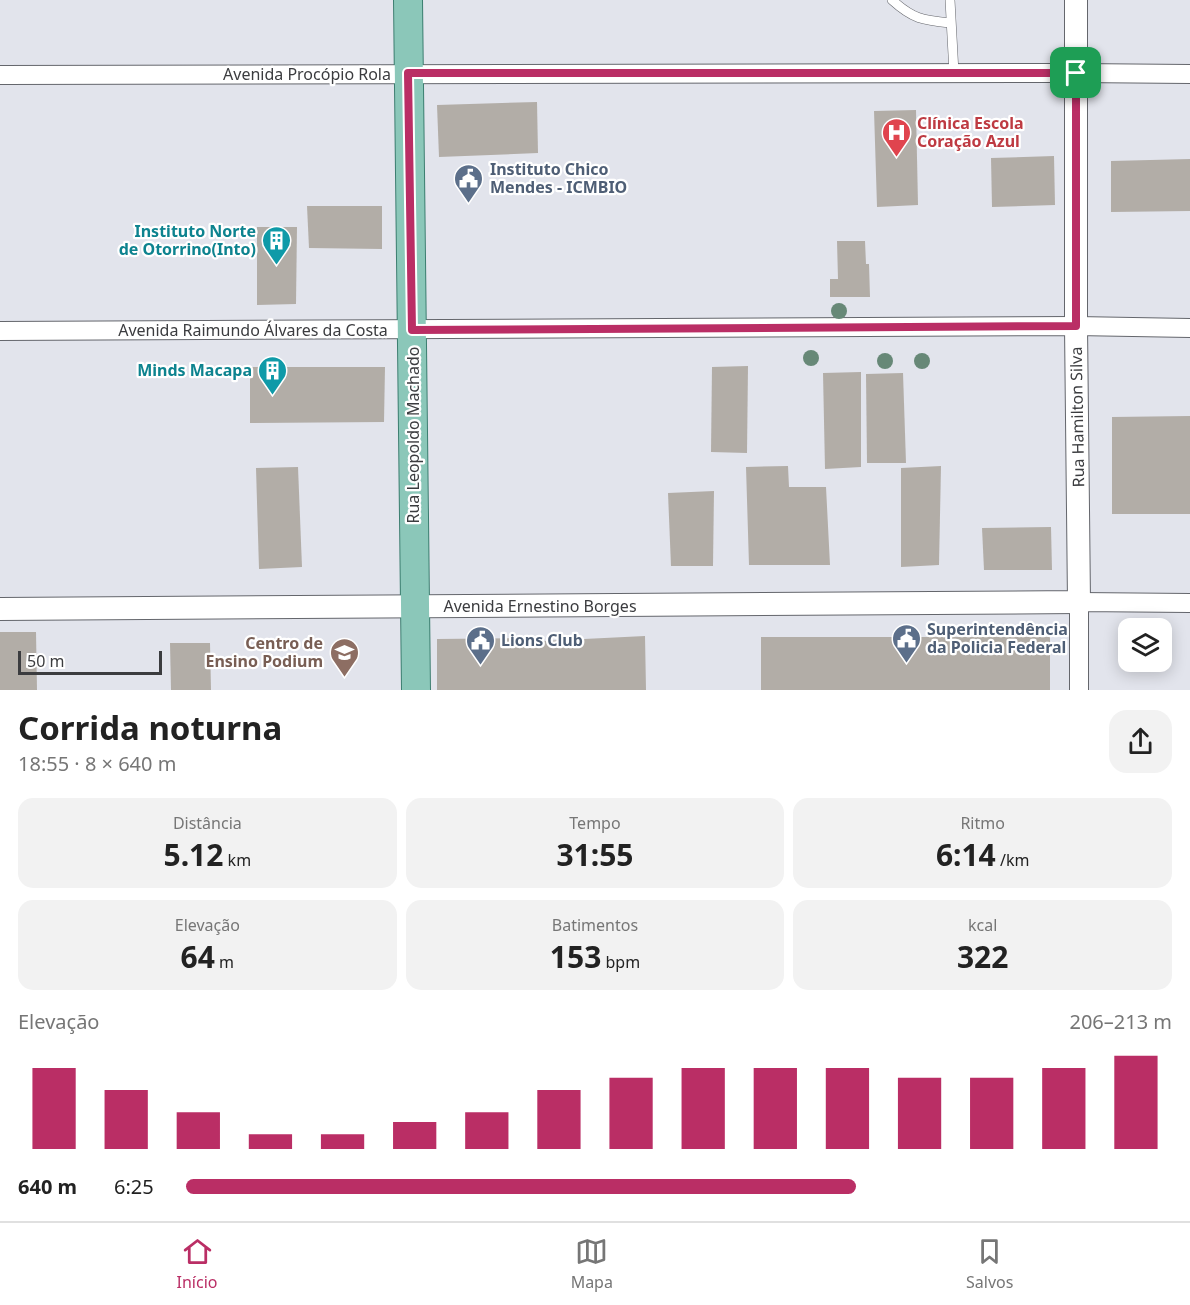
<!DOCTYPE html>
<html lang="pt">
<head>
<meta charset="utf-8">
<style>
	body { margin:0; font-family:"Noto Sans",sans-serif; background:#f2f2f2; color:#222; height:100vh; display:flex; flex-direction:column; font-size:22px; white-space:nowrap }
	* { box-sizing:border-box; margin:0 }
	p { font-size:20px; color:#767676 }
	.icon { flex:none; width:33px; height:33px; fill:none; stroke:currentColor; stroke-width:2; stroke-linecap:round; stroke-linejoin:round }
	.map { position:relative; height:690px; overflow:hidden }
	.details { display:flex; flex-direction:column; background:#fff; flex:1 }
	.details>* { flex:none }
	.controls { position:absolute; left:1118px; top:618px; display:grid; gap:12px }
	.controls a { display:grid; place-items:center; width:54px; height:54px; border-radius:12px; background:#fff; box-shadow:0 3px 15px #0003; font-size:30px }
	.scale { position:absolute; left:18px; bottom:15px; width:144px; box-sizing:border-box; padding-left:6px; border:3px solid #3b3c3f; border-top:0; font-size:16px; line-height:21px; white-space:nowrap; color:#3b3c3f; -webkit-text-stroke:4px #fff; paint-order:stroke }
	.pin { position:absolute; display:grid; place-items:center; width:51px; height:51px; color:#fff; margin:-26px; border-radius:12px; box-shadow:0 3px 9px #0006 }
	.round { display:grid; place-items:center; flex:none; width:63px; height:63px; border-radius:18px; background:#f2f2f2 }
	.summary { display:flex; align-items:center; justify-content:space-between; height:102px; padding:0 18px }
	h1 { font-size:33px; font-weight:700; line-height:45px }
	.figures { display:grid; grid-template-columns:repeat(3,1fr); gap:9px; height:102px; padding:6px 18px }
	.figures div { display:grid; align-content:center; border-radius:15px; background:#f2f2f2; text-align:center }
	.figures b { font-size:30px; font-weight:700 }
	.figures small { font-size:16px; font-weight:400 }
	.figures p { font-size:16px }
	.chart { height:168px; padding:12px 18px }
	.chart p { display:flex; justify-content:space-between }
	.chart svg { width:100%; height:108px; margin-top:6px; stroke:#ba2e65; stroke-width:6 }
	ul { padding:0 18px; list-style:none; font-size:20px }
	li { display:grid; grid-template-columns:96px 72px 1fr; align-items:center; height:45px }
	li i { height:15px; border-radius:8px; background:#ba2e65 }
	.tab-bar { display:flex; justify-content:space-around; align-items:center; height:84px; border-top:2px solid #e0e0e0; background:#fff; font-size:16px; color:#767676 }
	.tab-bar a { display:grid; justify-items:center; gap:3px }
	.tab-bar .on { color:#ba2e65 }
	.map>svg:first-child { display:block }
</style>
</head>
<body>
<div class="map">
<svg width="1190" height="690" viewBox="0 0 1190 690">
	<rect width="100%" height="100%" fill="#e2e4ec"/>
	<g fill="#b2ada7">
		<path d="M537 102 538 153 439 157 437 105Z"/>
		<path d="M916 110 918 205 877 207 874 111Z"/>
		<path d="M1054 156 1055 205 992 207 991 158Z"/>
		<path d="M1190 159V211L1111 212V161Z"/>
		<path d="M307 206H382V249L309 248Z"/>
		<path d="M257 227H297L296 304 257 305Z"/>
		<path d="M837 241H865L866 264H869L870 297H830V279H838Z"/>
		<path d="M748 366 747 453 711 452 712 367Z"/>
		<path d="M250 367H385L384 422 250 423Z"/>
		<path d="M861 372V467L825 469 823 373Z"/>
		<path d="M903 373 906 463H867L866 374Z"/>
		<path d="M1190 416V514H1112V417Z"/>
		<path d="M788 466 789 487H826L830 565H749L746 467Z"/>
		<path d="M941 466 939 565 901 567V468Z"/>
		<path d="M298 467 302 567 259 569 256 468Z"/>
		<path d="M714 491 713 566H671L668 493Z"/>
		<path d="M1051 527 1052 570H984L982 528Z"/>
		<path d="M0 632H36L37 690H0Z"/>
		<path d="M645 636 646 690H437V639L523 638V642Z"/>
		<rect x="761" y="637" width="289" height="53"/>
		<path d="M170 643H210L211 690H171Z"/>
	</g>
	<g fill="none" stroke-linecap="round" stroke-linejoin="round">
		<defs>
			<g id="service">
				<path d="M892 0C913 19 922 20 950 23"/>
				<path d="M950 0 954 73"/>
			</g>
			<g id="minor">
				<path d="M0 75 1076 73 1190 74"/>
				<path d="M0 331 1076 326 1190 328"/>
				<path d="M1079 690V602L1190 603"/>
			</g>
			<path id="tertiary" d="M0 609 1079 602 1076 326V0"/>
			<path id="primary" d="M408 0 416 690"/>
		</defs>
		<use href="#service" stroke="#64666c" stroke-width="10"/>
		<use href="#minor" stroke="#64666c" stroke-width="20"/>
		<use href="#tertiary" stroke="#64666c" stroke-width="24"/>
		<use href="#primary" stroke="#3c7e70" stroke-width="30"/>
		<use href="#service" stroke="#fff" stroke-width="9"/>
		<use href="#minor" stroke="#fff" stroke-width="18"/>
		<use href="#tertiary" stroke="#fff" stroke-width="22"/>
		<use href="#primary" stroke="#8bc7b9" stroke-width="28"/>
	</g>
	<g fill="#678877">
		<circle cx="839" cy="311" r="8"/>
		<circle cx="811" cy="358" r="8"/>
		<circle cx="885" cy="361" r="8"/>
		<circle cx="922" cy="361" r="8"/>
	</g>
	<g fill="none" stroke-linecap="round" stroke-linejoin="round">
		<defs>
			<path id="route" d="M408 73H1076V326L412 330Z"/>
		</defs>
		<use href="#route" stroke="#fff" stroke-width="12"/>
		<use href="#route" stroke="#ba2e65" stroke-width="8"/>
	</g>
	<defs>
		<symbol id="hospital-pin" viewBox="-11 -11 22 30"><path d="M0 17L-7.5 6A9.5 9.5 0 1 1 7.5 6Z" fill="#e0444e" stroke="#fff"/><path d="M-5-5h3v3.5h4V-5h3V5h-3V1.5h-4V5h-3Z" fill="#fff"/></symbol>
		<symbol id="civic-pin" viewBox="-11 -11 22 30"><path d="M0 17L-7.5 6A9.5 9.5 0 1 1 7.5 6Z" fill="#5c6f8a" stroke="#fff"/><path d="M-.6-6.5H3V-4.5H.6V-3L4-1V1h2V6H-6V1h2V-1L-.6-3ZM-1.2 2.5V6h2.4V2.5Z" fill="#fff"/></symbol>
		<symbol id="building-pin" viewBox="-11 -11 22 30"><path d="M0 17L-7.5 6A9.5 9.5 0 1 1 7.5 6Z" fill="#0f9aa8" stroke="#fff"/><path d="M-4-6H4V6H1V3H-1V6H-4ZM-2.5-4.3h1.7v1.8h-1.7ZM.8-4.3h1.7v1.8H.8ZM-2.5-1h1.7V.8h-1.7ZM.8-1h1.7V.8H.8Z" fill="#fff"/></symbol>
		<symbol id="school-pin" viewBox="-11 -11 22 30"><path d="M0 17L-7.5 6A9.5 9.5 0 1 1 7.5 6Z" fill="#8d6e63" stroke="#fff"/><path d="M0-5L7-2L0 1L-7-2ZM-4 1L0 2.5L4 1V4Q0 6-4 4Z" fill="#fff"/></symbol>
	</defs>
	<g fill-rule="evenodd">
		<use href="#hospital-pin" x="880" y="116" width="33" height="45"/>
		<use href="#civic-pin" x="452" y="162" width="33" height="45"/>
		<use href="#building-pin" x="260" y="224" width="33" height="45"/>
		<use href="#building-pin" x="256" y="354" width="33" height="45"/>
		<use href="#civic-pin" x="890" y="622" width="33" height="45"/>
		<use href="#civic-pin" x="464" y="624" width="33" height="45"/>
		<use href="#school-pin" x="328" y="636" width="33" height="45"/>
	</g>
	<g text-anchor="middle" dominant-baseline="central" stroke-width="4.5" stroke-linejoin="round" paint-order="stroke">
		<g font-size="16" fill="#3b3c3f" stroke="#fff">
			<text x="307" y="74">Avenida Procópio Rola</text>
			<text x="253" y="330">Avenida Raimundo Álvares da Costa</text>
			<text transform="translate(1077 417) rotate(-91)">Rua Hamilton Silva</text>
			<text transform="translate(413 435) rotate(-90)">Rua Leopoldo Machado</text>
			<text x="540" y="606">Avenida Ernestino Borges</text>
		</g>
		<g font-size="16" font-weight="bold" fill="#be3a42" stroke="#fff" text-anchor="start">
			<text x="917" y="123">Clínica Escola<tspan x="917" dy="18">Coração Azul</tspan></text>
		</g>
		<g font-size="16" font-weight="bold" fill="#4e5e75" stroke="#fff" text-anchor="start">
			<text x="490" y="169">Instituto Chico<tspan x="490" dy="18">Mendes - ICMBIO</tspan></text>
			<text x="927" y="629">Superintendência<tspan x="927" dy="18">da Policia Federal</tspan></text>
			<text x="501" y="640">Lions Club</text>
		</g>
		<g font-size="16" font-weight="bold" fill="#0d838f" stroke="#fff" text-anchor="end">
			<text x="256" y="231">Instituto Norte<tspan x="256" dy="18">de Otorrino(Into)</tspan></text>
			<text x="252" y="370">Minds Macapa</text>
		</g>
		<g font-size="16" font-weight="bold" fill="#785e54" stroke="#fff" text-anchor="end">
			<text x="323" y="643">Centro de<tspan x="323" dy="18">Ensino Podium</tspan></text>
		</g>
	</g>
</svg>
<div class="controls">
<a><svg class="icon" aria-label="layers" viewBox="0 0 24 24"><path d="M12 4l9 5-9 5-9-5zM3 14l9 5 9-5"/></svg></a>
</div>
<div class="scale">50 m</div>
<div class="pin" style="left:1076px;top:73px;background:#1e9e55"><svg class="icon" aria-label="arrive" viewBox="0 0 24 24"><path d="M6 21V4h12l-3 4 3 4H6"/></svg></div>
</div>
<section class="details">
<div class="summary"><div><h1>Corrida noturna</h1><p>18:55 · 8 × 640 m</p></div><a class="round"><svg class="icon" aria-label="share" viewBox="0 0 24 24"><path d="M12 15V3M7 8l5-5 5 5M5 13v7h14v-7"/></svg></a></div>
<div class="figures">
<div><p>Distância</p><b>5.12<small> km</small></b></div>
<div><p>Tempo</p><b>31:55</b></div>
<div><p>Ritmo</p><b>6:14<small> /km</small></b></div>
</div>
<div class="figures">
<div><p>Elevação</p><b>64<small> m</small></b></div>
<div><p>Batimentos</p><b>153<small> bpm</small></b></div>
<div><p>kcal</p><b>322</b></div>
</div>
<div class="chart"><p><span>Elevação</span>206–213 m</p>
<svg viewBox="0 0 160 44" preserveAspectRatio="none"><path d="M5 44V11M15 44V20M25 44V29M35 44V38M45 44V38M55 44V33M65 44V29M75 44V20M85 44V15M95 44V11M105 44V11M115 44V11M125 44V15M135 44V15M145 44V11M155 44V6"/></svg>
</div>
<ul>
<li><b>640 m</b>6:25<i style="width:68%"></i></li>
</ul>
</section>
<nav class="tab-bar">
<a class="on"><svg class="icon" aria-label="home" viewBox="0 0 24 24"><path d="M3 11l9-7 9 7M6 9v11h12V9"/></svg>Início</a>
<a><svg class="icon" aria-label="map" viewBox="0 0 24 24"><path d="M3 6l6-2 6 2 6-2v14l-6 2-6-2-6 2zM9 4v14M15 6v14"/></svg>Mapa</a>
<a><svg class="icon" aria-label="saved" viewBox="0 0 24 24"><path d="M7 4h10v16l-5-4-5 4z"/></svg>Salvos</a>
</nav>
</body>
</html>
